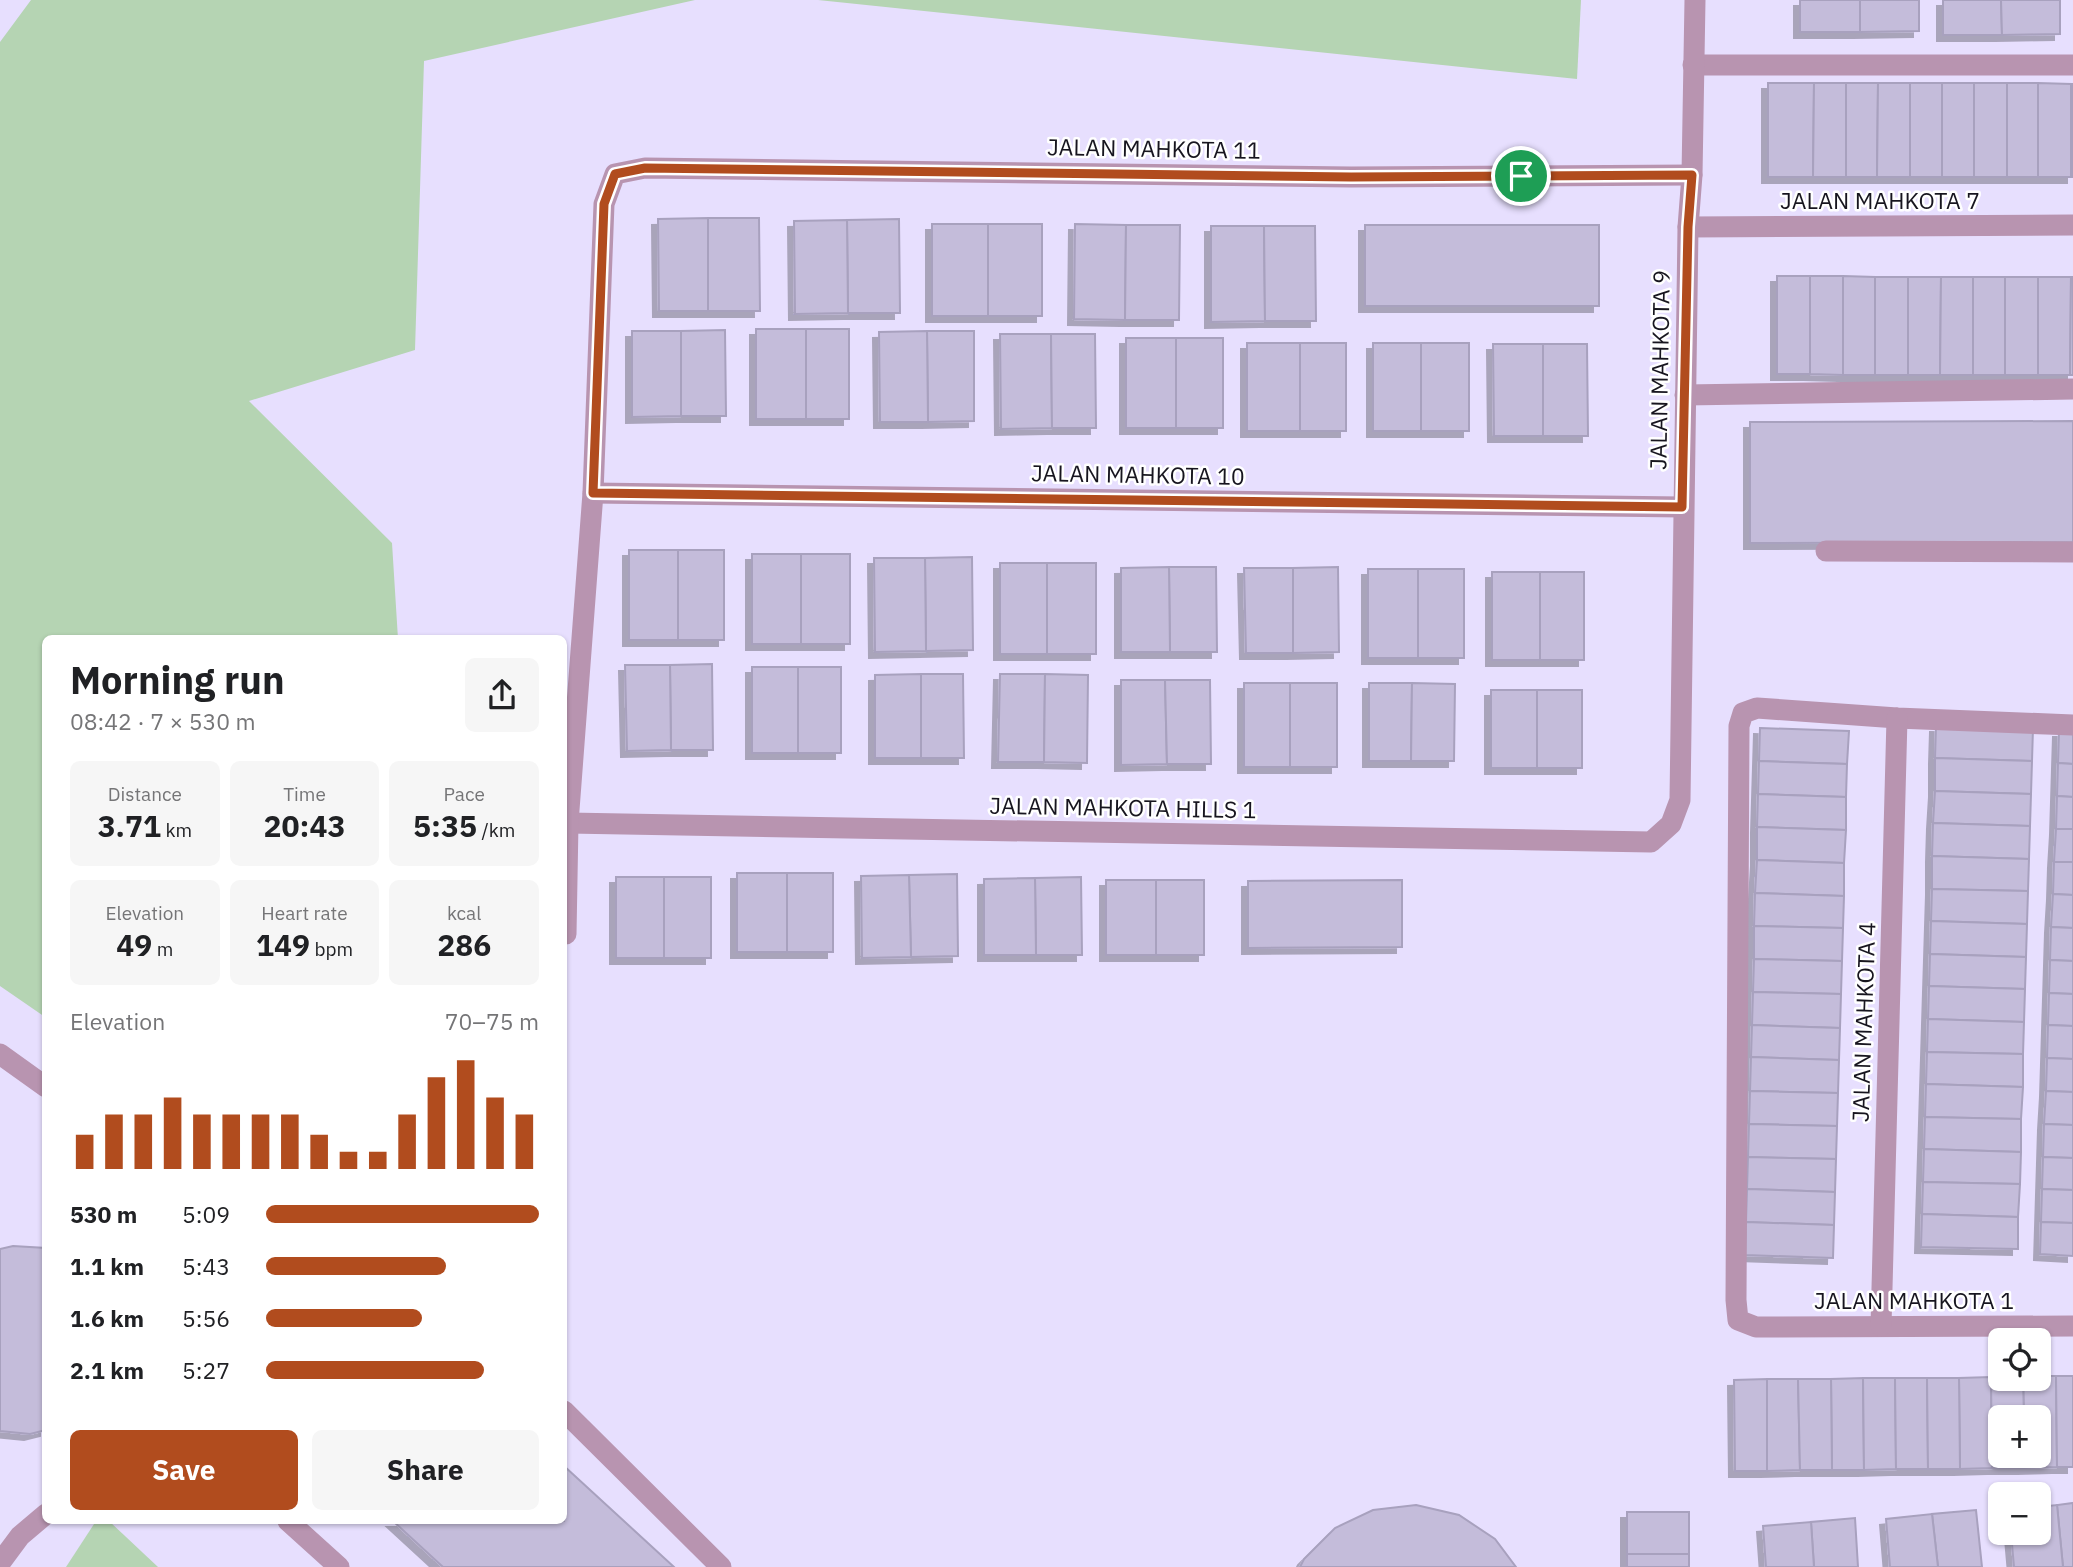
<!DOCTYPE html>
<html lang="en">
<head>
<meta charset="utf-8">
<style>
	body { margin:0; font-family:"IBM Plex Sans",sans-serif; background:#f6f6f6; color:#202124; height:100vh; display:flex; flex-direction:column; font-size:26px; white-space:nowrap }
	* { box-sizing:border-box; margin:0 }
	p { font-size:23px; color:#757577 }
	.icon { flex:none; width:38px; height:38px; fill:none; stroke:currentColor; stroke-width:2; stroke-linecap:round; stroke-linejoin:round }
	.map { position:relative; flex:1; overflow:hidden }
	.side { position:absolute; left:42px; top:635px; width:525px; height:889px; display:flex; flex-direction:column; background:#fff; border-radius:10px; box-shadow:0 2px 5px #0004 }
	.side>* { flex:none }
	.controls { position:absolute; left:1988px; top:1328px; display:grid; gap:14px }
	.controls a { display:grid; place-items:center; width:63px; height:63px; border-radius:10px; background:#fff; box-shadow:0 2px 5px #0004; font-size:35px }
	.pin { position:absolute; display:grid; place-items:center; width:60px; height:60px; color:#fff; margin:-30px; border:4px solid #fff; border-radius:50%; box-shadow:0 2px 7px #0007 }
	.round { display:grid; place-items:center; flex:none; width:74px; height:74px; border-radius:10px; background:#f6f6f6 }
	.overview { display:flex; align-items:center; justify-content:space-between; height:119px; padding:0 28px }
	h1 { font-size:38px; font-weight:700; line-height:52px }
	.figures { display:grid; grid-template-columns:repeat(3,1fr); gap:10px; height:119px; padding:7px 28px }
	.figures div { display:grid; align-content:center; border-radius:10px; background:#f6f6f6; text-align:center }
	.figures b { font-size:30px; font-weight:700 }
	.figures small { font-size:19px; font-weight:400 }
	.figures p { font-size:19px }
	.chart { height:196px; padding:14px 28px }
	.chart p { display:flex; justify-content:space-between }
	.chart svg { width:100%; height:126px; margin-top:7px; stroke:#b14c1e; stroke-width:6 }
	.action { display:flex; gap:14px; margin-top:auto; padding:14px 28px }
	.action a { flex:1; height:80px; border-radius:10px; background:#b14c1e; color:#fff; font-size:28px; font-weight:700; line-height:80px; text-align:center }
	.action a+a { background:#f6f6f6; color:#202124 }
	ul { padding:0 28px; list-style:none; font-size:23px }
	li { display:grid; grid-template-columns:112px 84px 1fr; align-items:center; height:52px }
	li i { height:18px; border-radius:9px; background:#b14c1e }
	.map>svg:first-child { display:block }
</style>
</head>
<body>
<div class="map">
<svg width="2073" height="1567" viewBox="0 0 2073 1567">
	<defs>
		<filter id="shadow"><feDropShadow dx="-6" dy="6" stdDeviation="0" flood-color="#0004"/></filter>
	</defs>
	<rect width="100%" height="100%" fill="#e7dffe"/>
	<g fill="#b5d4b3">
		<path d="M31 0H695L424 61 415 350 249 401 392 543 398 639H46L45 1017 0 986V42Z"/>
		<path d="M818 0H1581L1577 79Z"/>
		<path d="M96 1521H109L158 1567H66Z"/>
	</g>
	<g fill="#c4bcda" stroke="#a8a1be" stroke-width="2" filter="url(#shadow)">
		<rect x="1800" y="0" width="60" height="32"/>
		<path d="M1860 0H1919V31L1860 32Z"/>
		<path d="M1943 0H2001L2002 35H1943Z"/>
		<path d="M2001 0H2060V34L2002 35Z"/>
		<path d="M1768 83H1814L1813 177H1768Z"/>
		<path d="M1814 83H1846V177H1813Z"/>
		<path d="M1846 83H1878L1877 177H1846Z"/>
		<path d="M1878 83H1910V177H1877Z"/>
		<rect x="1910" y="83" width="32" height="94"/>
		<rect x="1942" y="83" width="32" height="94"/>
		<rect x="1974" y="83" width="33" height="94"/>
		<rect x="2007" y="83" width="31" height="94"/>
		<path d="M2038 83 2071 84V177H2038Z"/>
		<rect x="2071" y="84" width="2" height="93"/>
		<path d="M708 218H759L760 311H708Z"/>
		<path d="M708 218V311H659L658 219Z"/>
		<path d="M899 219 900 313H848L847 220Z"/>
		<path d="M847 220 848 313 795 314 794 221Z"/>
		<rect x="932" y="224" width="56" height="92"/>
		<rect x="988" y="224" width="54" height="92"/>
		<path d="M1075 224 1126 225 1125 320 1074 319Z"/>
		<path d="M1126 225H1180L1179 320H1125Z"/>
		<rect x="1365" y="225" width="234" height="81"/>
		<path d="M1211 226H1264L1265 321 1211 322Z"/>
		<path d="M1264 226H1315L1316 321H1265Z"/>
		<rect x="1777" y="276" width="33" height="98"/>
		<path d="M1810 276H1843V375L1810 374Z"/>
		<path d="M1843 276 1875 277V375H1843Z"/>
		<rect x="1875" y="277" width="33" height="98"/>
		<path d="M1908 277H1941L1940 375H1908Z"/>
		<path d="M1941 277H1973V375H1940Z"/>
		<rect x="1973" y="277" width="32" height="98"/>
		<rect x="2005" y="277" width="33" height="98"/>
		<path d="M2038 277H2071L2070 375H2038Z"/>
		<path d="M2071 277H2073V375H2070Z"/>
		<rect x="756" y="329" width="50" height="90"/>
		<rect x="806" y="329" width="43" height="90"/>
		<path d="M725 330 726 416H681V331Z"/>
		<path d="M632 331H681V416L632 417Z"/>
		<path d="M927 331H974V421L928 422Z"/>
		<path d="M927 331 928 422H880L879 332Z"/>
		<path d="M1000 334H1051L1052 428 1001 429Z"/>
		<path d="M1051 334H1095L1096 428H1052Z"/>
		<rect x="1126" y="338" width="50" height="90"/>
		<rect x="1176" y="338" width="47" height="90"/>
		<rect x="1247" y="343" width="53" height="88"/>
		<rect x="1300" y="343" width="46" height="88"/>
		<rect x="1373" y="343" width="48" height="88"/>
		<rect x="1421" y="343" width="48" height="88"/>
		<path d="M1493 344H1543V436H1494Z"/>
		<path d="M1543 344H1587L1588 436H1543Z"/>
		<path d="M2073 421V542L1750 543V422Z"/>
		<rect x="629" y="550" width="49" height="90"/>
		<rect x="678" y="550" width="46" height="90"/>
		<rect x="752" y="554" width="49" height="90"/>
		<rect x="801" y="554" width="49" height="90"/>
		<path d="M972 557 973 650 926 651 925 558Z"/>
		<path d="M874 558H925L926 651 875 652Z"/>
		<rect x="1000" y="563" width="47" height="91"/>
		<rect x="1047" y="563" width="49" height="91"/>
		<path d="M1169 567H1216L1217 652H1170Z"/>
		<path d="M1169 567 1170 652H1121V568Z"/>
		<path d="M1338 567 1339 652 1293 653V568Z"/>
		<path d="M1244 568H1293V653H1246Z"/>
		<rect x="1368" y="569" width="50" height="89"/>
		<rect x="1418" y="569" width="46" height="89"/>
		<rect x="1492" y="572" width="48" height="88"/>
		<rect x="1540" y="572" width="44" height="88"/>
		<path d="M712 664 713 750H671L670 665Z"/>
		<path d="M625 665H670L671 750 627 751Z"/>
		<rect x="752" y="667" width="46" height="86"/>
		<rect x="798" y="667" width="43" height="86"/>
		<path d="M921 674H963L964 758H921Z"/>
		<path d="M921 674V758H875V675Z"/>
		<path d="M1000 674H1045L1044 762H998Z"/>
		<path d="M1045 674 1088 675 1087 763 1044 762Z"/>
		<path d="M1121 680H1165L1167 764 1121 765Z"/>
		<path d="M1165 680H1210L1211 764H1167Z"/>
		<rect x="1244" y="683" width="46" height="84"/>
		<rect x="1290" y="683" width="47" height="84"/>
		<path d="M1369 683H1412L1411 761H1369Z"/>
		<path d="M1412 683 1455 684 1454 761H1411Z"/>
		<rect x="1491" y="690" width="46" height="78"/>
		<rect x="1537" y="690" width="45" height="78"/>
		<path d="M1936 726 2033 728 2032 761 1935 758Z"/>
		<path d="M1760 728 1849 731 1847 764 1759 761Z"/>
		<path d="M2059 731H2073V764L2058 763Z"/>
		<path d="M1935 758 2032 761 2031 794 1935 791Z"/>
		<path d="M1759 761 1847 764 1846 797 1758 794Z"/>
		<path d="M2058 763 2073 764V797L2057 796Z"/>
		<path d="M1935 791 2031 794 2030 826 1933 823Z"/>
		<path d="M1758 794 1846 797V830L1757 827Z"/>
		<path d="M2057 796 2073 797V829H2056Z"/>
		<path d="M1933 823 2030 826 2029 859 1932 856Z"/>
		<path d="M1757 827 1846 830 1844 863 1757 860Z"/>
		<path d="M2056 829H2073V862H2054Z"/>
		<path d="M1932 856 2029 859 2028 891 1932 889Z"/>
		<path d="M1757 860 1844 863V896L1755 893Z"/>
		<path d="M2054 862H2073V895L2053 894Z"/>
		<rect x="737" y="873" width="50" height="79"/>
		<rect x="787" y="873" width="46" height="79"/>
		<path d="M957 874 958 956 911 957 909 875Z"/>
		<path d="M909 875 911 957 862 958 861 876Z"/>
		<rect x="616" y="877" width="48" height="81"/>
		<rect x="664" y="877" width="47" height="81"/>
		<path d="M1081 877 1082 955H1036L1035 878Z"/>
		<path d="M1035 878 1036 955H984V879Z"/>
		<rect x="1106" y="880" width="50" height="75"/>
		<rect x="1156" y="880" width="48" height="75"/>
		<path d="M1402 880V947L1248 948V881Z"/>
		<path d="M1932 889 2028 891 2027 924 1931 921Z"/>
		<path d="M1755 893 1844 896 1843 928 1754 926Z"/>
		<path d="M2053 894 2073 895V928L2051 927Z"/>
		<path d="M1931 921 2027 924 2026 957 1930 954Z"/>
		<path d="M1754 926 1843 928 1842 961 1754 959Z"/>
		<path d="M2051 927 2073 928V961L2050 960Z"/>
		<path d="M1930 954 2026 957 2025 989 1929 986Z"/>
		<path d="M1754 959 1842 961 1841 994 1753 992Z"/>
		<path d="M2050 960 2073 961V994L2049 993Z"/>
		<path d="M1929 986 2025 989 2024 1022 1928 1019Z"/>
		<path d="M1753 992 1841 994 1840 1028 1752 1025Z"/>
		<path d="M2049 993 2073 994V1026L2048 1025Z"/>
		<path d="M1928 1019 2024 1022 2023 1054 1927 1052Z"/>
		<path d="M1752 1025 1840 1028 1839 1060 1751 1057Z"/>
		<path d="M2048 1025 2073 1026V1059L2047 1058Z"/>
		<path d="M1927 1052 2023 1054V1087L1926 1084Z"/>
		<path d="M1751 1057 1839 1060 1838 1093 1750 1091Z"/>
		<path d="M2047 1058 2073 1059V1092L2046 1091Z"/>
		<path d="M1926 1084 2023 1087 2021 1119 1925 1117Z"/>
		<path d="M1750 1091 1838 1093 1837 1126 1749 1124Z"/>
		<path d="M2046 1091 2073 1092V1125L2044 1124Z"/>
		<path d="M1925 1117 2021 1119V1152L1924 1149Z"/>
		<path d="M1749 1124 1837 1126 1836 1159 1748 1157Z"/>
		<path d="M2044 1124 2073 1125V1158L2043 1157Z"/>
		<path d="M1924 1149 2021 1152 2020 1184 1923 1182Z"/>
		<path d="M1748 1157 1836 1159 1835 1192 1747 1189Z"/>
		<path d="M2043 1157 2073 1158V1190L2042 1189Z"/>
		<path d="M1923 1182 2020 1184 2018 1217 1922 1214Z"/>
		<path d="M1747 1189 1835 1192 1834 1225 1746 1222Z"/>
		<path d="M2042 1189 2073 1190V1223L2041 1222Z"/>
		<path d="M1922 1214 2018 1217V1249L1921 1247Z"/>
		<path d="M1746 1222 1834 1225 1833 1258 1745 1255Z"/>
		<path d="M2041 1222 2073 1223V1256L2040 1254Z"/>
		<path d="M13 1246 46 1248V1430L30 1434 0 1431V1249Z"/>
		<path d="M2039 1376H2056L2057 1467 2024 1468V1456H2039V1418H2024L2023 1379H2039Z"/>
		<path d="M2056 1376H2073V1467H2057Z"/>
		<path d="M1991 1377 1992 1468 1960 1469 1959 1378Z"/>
		<path d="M1991 1377 2023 1379 2024 1418H2000V1456H2024V1468H1992Z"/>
		<path d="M1863 1378 1864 1470H1832L1831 1379Z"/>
		<path d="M1863 1378H1895L1896 1469 1864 1470Z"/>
		<path d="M1895 1378H1927L1928 1469H1896Z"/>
		<path d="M1927 1378H1959L1960 1469H1928Z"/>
		<path d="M1767 1379V1471H1735L1734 1380Z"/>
		<path d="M1767 1379H1798L1800 1470 1767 1471Z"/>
		<path d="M1798 1379H1831L1832 1470H1800Z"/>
		<path d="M564 1466 674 1567H443L393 1521H564Z"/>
		<path d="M2073 1503V1567H2063L2057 1505Z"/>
		<path d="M1416 1505 1459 1515 1495 1539 1516 1567H1300L1304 1559 1335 1528 1373 1510Z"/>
		<path d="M2057 1505 2063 1567H2014L2011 1533H2039V1507Z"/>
		<path d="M1976 1510 1982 1567H1938L1932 1514Z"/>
		<rect x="1627" y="1512" width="62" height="42"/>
		<path d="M1932 1514 1938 1567H1890L1886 1519Z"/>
		<path d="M1855 1518 1858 1567H1814L1811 1522Z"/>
		<path d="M1811 1522 1814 1567H1766L1763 1526Z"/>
		<rect x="1627" y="1554" width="62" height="13"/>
	</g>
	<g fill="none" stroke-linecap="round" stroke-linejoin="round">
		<g stroke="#b894b0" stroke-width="21">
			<path d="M1693 65H2073"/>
			<path d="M1688 227 2073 225"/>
			<path d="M1685 395 2073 389"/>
			<path d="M593 493 1682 507"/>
			<path d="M1826 551 2073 552"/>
			<path d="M2073 725 1897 718 1757 708 1743 713 1739 726 1736 1300 1738 1320 1756 1327 2073 1326"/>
			<path d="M568 823 1651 842 1671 824 1680 800 1688 227 1692 175 1695 0"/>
			<path d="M566 934 568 823 593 493 604 204 615 174 645 168 1351 177 1692 175"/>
			<path d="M0 1054 46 1087"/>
			<path d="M1881 1326 1897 718"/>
			<path d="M564 1411 721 1567"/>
			<path d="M288 1521 339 1567"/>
			<path d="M0 1563 20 1536 46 1514"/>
		</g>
	</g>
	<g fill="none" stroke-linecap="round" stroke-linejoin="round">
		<defs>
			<path id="route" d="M645 168 1351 177 1692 175 1688 227 1682 507 593 493 604 204 615 174Z"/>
		</defs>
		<use href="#route" stroke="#fff" stroke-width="14"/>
		<use href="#route" stroke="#b14c1e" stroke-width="9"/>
	</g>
	<g text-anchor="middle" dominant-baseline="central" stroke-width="5" stroke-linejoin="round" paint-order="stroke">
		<g font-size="23" fill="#17151f" stroke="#fff">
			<text transform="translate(1154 148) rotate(1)">JALAN MAHKOTA 11</text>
			<text x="1880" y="200">JALAN MAHKOTA 7</text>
			<text transform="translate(1659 370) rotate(-89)">JALAN MAHKOTA 9</text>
			<text transform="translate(1138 474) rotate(1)">JALAN MAHKOTA 10</text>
			<text transform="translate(1123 807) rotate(1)">JALAN MAHKOTA HILLS 1</text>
			<text transform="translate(1863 1022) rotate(-88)">JALAN MAHKOTA 4</text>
			<text x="1914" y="1300">JALAN MAHKOTA 1</text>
		</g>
	</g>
</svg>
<div class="controls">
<a><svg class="icon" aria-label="locate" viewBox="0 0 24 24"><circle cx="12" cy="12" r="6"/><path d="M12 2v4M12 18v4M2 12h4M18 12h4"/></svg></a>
<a>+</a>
<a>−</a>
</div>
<div class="pin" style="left:1521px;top:176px;background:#1e9e55"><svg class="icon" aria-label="arrive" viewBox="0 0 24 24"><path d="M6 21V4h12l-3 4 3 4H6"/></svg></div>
<section class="side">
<div class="overview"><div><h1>Morning run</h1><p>08:42 · 7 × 530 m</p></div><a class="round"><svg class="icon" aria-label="share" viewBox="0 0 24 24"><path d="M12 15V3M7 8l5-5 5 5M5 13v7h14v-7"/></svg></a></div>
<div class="figures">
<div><p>Distance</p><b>3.71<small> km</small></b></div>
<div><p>Time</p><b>20:43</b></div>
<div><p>Pace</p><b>5:35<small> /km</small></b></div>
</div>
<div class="figures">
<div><p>Elevation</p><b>49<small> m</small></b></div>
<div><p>Heart rate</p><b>149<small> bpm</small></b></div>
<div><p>kcal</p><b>286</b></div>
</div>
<div class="chart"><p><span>Elevation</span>70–75 m</p>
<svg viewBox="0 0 160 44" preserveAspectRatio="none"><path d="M5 44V32M15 44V25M25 44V25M35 44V19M45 44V25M55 44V25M65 44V25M75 44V25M85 44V32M95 44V38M105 44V38M115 44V25M125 44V12M135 44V6M145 44V19M155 44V25"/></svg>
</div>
<ul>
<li><b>530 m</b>5:09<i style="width:100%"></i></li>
<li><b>1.1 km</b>5:43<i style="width:66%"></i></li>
<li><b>1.6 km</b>5:56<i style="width:57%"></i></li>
<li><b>2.1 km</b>5:27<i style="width:80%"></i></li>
</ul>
<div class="action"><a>Save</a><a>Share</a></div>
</section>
</div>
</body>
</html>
